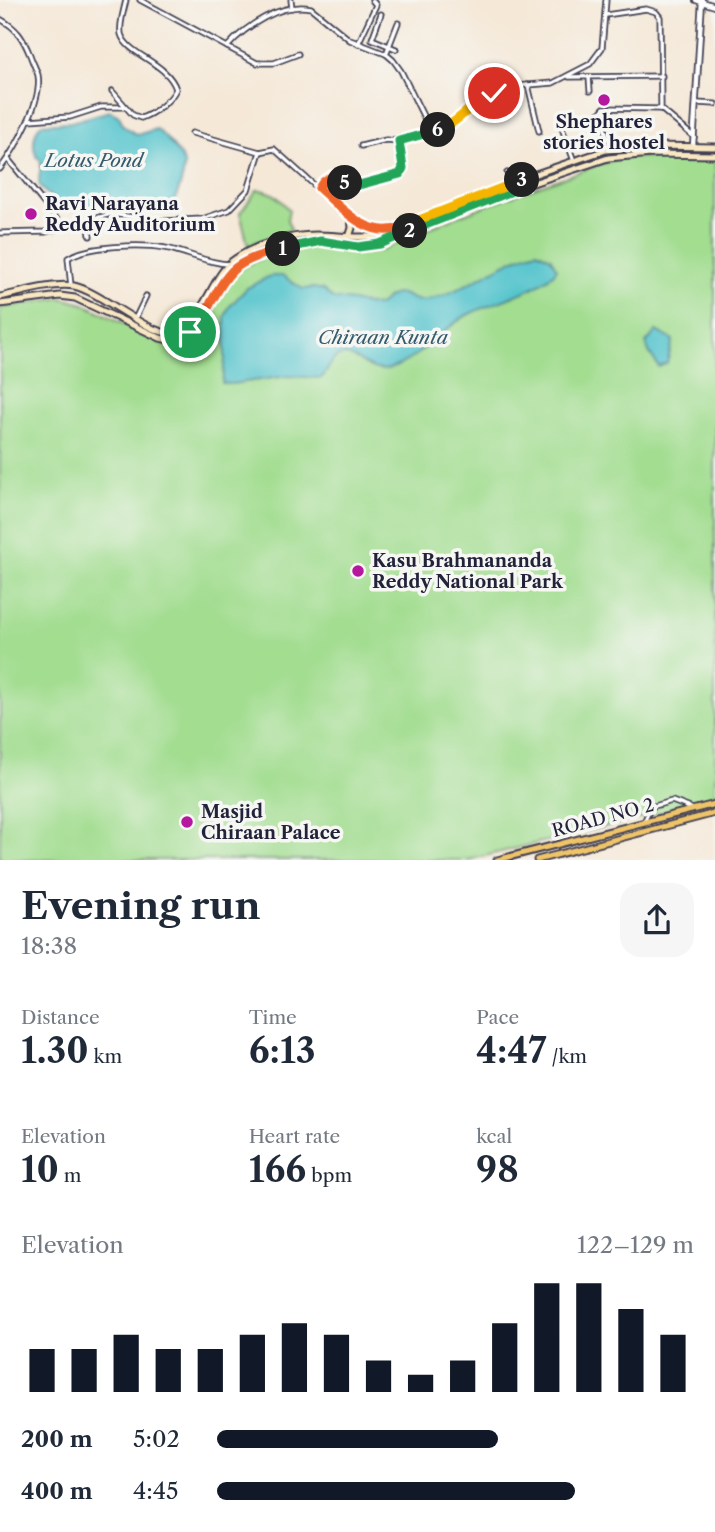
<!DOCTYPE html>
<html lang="en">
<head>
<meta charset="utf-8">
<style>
	body { margin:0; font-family:"Libre Caslon Text",serif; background:#f6f6f7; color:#1f2937; height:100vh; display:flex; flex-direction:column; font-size:26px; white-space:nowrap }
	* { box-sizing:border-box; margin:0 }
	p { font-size:23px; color:#747a83 }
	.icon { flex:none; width:38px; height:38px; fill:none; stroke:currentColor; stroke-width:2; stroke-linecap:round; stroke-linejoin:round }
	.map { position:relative; height:860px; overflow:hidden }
	.panel { display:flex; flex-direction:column; background:#fff; flex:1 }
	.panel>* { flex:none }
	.pin { position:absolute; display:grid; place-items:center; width:60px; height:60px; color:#fff; margin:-30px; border:4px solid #fff; border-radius:50%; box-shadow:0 2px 7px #0007 }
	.km { position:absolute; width:35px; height:35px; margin:-18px; border-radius:50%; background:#222; color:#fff; font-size:19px; line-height:35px; text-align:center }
	.round { display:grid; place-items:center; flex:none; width:74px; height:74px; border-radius:21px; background:#f6f6f7 }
	.overview { display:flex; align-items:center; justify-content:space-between; height:119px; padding:0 21px }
	h1 { font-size:38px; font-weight:700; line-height:52px }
	.stats { display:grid; grid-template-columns:repeat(3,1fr); gap:10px; height:119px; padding:7px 21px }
	.stats div { display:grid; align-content:center }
	.stats b { font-size:35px; font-weight:700 }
	.stats small { font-size:19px; font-weight:400 }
	.stats p { font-size:19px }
	.chart { height:196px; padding:14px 21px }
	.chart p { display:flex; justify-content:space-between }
	.chart svg { width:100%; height:126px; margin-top:7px; stroke:#111827; stroke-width:6 }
	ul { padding:0 21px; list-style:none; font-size:23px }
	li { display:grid; grid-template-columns:112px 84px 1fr; align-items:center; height:52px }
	li i { height:18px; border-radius:9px; background:#111827 }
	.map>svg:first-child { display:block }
</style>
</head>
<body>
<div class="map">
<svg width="715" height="860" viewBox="0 0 715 860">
	<rect width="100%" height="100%" fill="#f6f6f2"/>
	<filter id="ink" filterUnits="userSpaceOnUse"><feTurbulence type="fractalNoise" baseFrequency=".0143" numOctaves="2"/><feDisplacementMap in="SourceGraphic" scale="14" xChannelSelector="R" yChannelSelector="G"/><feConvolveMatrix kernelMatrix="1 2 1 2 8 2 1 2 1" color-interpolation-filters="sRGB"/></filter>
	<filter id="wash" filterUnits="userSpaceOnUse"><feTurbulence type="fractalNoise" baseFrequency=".00686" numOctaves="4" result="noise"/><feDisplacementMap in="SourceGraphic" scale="28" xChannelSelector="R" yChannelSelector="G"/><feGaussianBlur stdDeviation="1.57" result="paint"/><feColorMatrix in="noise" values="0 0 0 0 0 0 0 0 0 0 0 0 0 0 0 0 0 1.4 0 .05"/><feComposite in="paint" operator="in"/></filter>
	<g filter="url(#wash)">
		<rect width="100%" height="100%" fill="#f5e8d7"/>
		<g fill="#a2dd90" stroke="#628066" stroke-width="2">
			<path d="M661 157 715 158V798L641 818 468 860H0V308L61 298 84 304 164 343C209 352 213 281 247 265 269 254 299 243 324 245 346 246 355 256 381 250 397 246 413 234 429 228 475 209 521 192 568 176 585 170 601 163 618 159 631 156 647 157 661 157Z"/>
			<path d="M257 190C273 190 279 198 289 210L287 220 291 230 248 245 240 213Z"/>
		</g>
		<g fill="#57c5cd" stroke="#3c7484" stroke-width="2">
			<path d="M110 111 119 116 124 126 137 135 156 129C163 134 182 155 184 164 185 172 178 195 173 202 156 211 123 199 102 200 92 201 85 207 76 211 65 206 47 197 40 186 37 179 41 171 41 164 40 157 39 161 36 155 32 146 34 131 41 124L71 122Z"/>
			<path d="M537 251 551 258 557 269C546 288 492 303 471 313 442 327 423 357 392 368 367 377 354 347 337 357 329 361 329 372 321 378L288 376 232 384 222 383 225 360V317L229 307 247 288 270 276H283L303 289 314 288 323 290 333 299C349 299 362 304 378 306 406 279 404 305 427 300 463 293 501 260 537 251Z"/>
			<path d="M656 331 673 340 667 363 659 367 649 352 646 343Z"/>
		</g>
	</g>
	<g filter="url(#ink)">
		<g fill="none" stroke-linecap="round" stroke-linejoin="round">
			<defs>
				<g id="minor">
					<path d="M140 0 257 63H274L298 54"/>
					<path d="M291 0 292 8"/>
					<path d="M381 14 372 39 396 49"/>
					<path d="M606 15 646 9 656 12 660 17 661 109"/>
					<path d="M0 19C17 28 23 38 30 55 32 61 36 69 38 75 43 101 15 149 0 169"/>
					<path d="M358 44 376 5 372 0"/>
					<path d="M227 47C246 26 281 2 311 8L350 40 386 54 393 60 401 71 431 132"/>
					<path d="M386 54 398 23"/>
					<path d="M569 77 662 76"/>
					<path d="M589 77 590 91"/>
					<path d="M528 85 539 131"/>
					<path d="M112 91 133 115 141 118C153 114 171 101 176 89 167 62 127 55 121 34 119 24 124 10 126 0"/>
					<path d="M696 103 715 104"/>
					<path d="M29 120 70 117 101 107H124"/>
					<path d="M562 128 574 161"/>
					<path d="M192 133 260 152 274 149 351 218 372 227 392 230"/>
					<path d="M361 146 386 140 399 141"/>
					<path d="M612 149 599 114 604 108 661 109 694 137"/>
					<path d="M8 159 63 227"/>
					<path d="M507 173 512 182"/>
					<path d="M319 188 323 182 332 176 353 186 400 174 403 168 399 141 448 127 488 95 516 86 553 83 590 64 602 48 606 0"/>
					<path d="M89 220 90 236"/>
					<path d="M0 233 45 232 111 214 163 221 202 219 229 210 248 190 260 152"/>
					<path d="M71 286 68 258C88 245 142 244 165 248 187 252 206 263 228 264"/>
					<path d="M135 319 146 296"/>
					<path d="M644 822 651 807 672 801 693 809"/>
				</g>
				<g id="tertiary">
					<path d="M696 0 715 6"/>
					<path d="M693 146 702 0"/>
				</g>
				<g id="secondary">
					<path d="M349 237 352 228 351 218"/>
					<path d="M0 297C19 293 55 282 74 286 99 291 148 334 170 333 202 331 210 275 235 259 257 244 289 235 316 235 340 235 362 240 385 234L524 178 606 150 653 146 715 147"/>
					<path d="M0 304 60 296 75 298 160 338C204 352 211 285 237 267 256 254 298 241 320 241 333 241 345 247 358 247 365 247 373 245 380 244L527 185 608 158 652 154 715 155"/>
				</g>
				<g id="primary">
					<path d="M497 860 715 804"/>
					<path d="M537 860 715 813"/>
				</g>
			</defs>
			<use href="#minor" stroke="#424052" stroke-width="7"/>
			<use href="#tertiary" stroke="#424052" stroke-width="8"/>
			<use href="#secondary" stroke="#424052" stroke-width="9"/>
			<use href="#primary" stroke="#424052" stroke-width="9"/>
			<use href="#minor" stroke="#fff" stroke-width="3.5"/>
			<use href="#tertiary" stroke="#fff" stroke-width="4.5"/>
			<use href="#secondary" stroke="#f9e7c3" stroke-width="5"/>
			<use href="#primary" stroke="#efc469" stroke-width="5"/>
		</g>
	</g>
	<g fill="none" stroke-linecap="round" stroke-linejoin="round" filter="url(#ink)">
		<defs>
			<path id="split-1" d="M190 332C209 315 214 289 232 271 244 259 267 253 283 249"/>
			<path id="split-2" d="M283 249 321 241 358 247 380 244 410 231"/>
			<path id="split-3" d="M410 231 525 186 522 180"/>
			<path id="split-4" d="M401 227 522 180"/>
			<path id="split-5" d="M345 183 339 178 332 176 323 182 319 188C340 207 369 241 401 227"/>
			<path id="split-6" d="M345 183 359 185 400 174 403 168 399 141 438 130"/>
			<path id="split-7" d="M438 130C460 123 472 101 494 93"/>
		</defs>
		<use href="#split-1" stroke="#fff" stroke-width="14"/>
		<use href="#split-2" stroke="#fff" stroke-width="14"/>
		<use href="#split-3" stroke="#fff" stroke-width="14"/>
		<use href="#split-4" stroke="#fff" stroke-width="14"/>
		<use href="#split-5" stroke="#fff" stroke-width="14"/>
		<use href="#split-6" stroke="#fff" stroke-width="14"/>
		<use href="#split-7" stroke="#fff" stroke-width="14"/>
		<use href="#split-1" stroke="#f0652b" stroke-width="9"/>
		<use href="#split-2" stroke="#22a559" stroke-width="9"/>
		<use href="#split-3" stroke="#22a559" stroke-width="9"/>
		<use href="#split-4" stroke="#f5b400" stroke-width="9"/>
		<use href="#split-5" stroke="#f0652b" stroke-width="9"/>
		<use href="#split-6" stroke="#22a559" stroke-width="9"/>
		<use href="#split-7" stroke="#f5b400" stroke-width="9"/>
	</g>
	<g fill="#b5179e" stroke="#f6f6f2" stroke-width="2.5">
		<circle cx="604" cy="100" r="7"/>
		<circle cx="31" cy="214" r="7"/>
		<circle cx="358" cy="571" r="7"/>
		<circle cx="187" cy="822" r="7"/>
	</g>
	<g text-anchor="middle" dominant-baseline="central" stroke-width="7" stroke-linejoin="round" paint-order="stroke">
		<g font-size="18" font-weight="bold" fill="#22223b" stroke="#f6f6f2" text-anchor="start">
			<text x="604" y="122" text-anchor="middle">Shephares<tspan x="604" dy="21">stories hostel</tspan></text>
			<text x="45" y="204">Ravi Narayana<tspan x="45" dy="21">Reddy Auditorium</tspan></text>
			<text x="372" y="561">Kasu Brahmananda<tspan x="372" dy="21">Reddy National Park</tspan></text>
			<text x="201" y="812">Masjid<tspan x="201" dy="21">Chiraan Palace</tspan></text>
		</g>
		<g font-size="18" fill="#22223b" stroke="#f6f6f2">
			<text transform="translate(603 818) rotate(-15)">ROAD NO 2</text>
		</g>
		<g font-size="19" font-style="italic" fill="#355b6e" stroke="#f6f6f2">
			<text x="94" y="160">Lotus Pond</text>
			<text x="383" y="337">Chiraan Kunta</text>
		</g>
	</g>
</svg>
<div class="pin" style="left:190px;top:332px;background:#1e9e55"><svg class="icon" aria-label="arrive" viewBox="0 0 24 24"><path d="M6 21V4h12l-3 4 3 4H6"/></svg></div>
<div class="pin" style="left:494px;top:93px;background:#d93025"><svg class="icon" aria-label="check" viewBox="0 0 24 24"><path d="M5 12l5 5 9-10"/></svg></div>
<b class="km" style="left:283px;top:249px">1</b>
<b class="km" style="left:410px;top:231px">2</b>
<b class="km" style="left:522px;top:180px">3</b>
<b class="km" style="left:345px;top:183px">5</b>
<b class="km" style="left:438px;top:130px">6</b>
</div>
<section class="panel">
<div class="overview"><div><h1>Evening run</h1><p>18:38</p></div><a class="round"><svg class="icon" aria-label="share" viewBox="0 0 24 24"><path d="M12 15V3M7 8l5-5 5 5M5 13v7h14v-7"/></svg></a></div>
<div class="stats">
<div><p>Distance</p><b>1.30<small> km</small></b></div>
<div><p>Time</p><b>6:13</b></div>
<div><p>Pace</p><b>4:47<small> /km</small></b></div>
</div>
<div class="stats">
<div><p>Elevation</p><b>10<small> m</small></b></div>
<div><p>Heart rate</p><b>166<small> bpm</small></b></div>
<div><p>kcal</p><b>98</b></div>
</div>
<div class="chart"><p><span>Elevation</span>122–129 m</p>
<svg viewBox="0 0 160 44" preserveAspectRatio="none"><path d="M5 44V29M15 44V29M25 44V24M35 44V29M45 44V29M55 44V24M65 44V20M75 44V24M85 44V33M95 44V38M105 44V33M115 44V20M125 44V6M135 44V6M145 44V15M155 44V24"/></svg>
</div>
<ul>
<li><b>200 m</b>5:02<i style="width:59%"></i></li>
<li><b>400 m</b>4:45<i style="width:75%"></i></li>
</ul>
</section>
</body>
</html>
